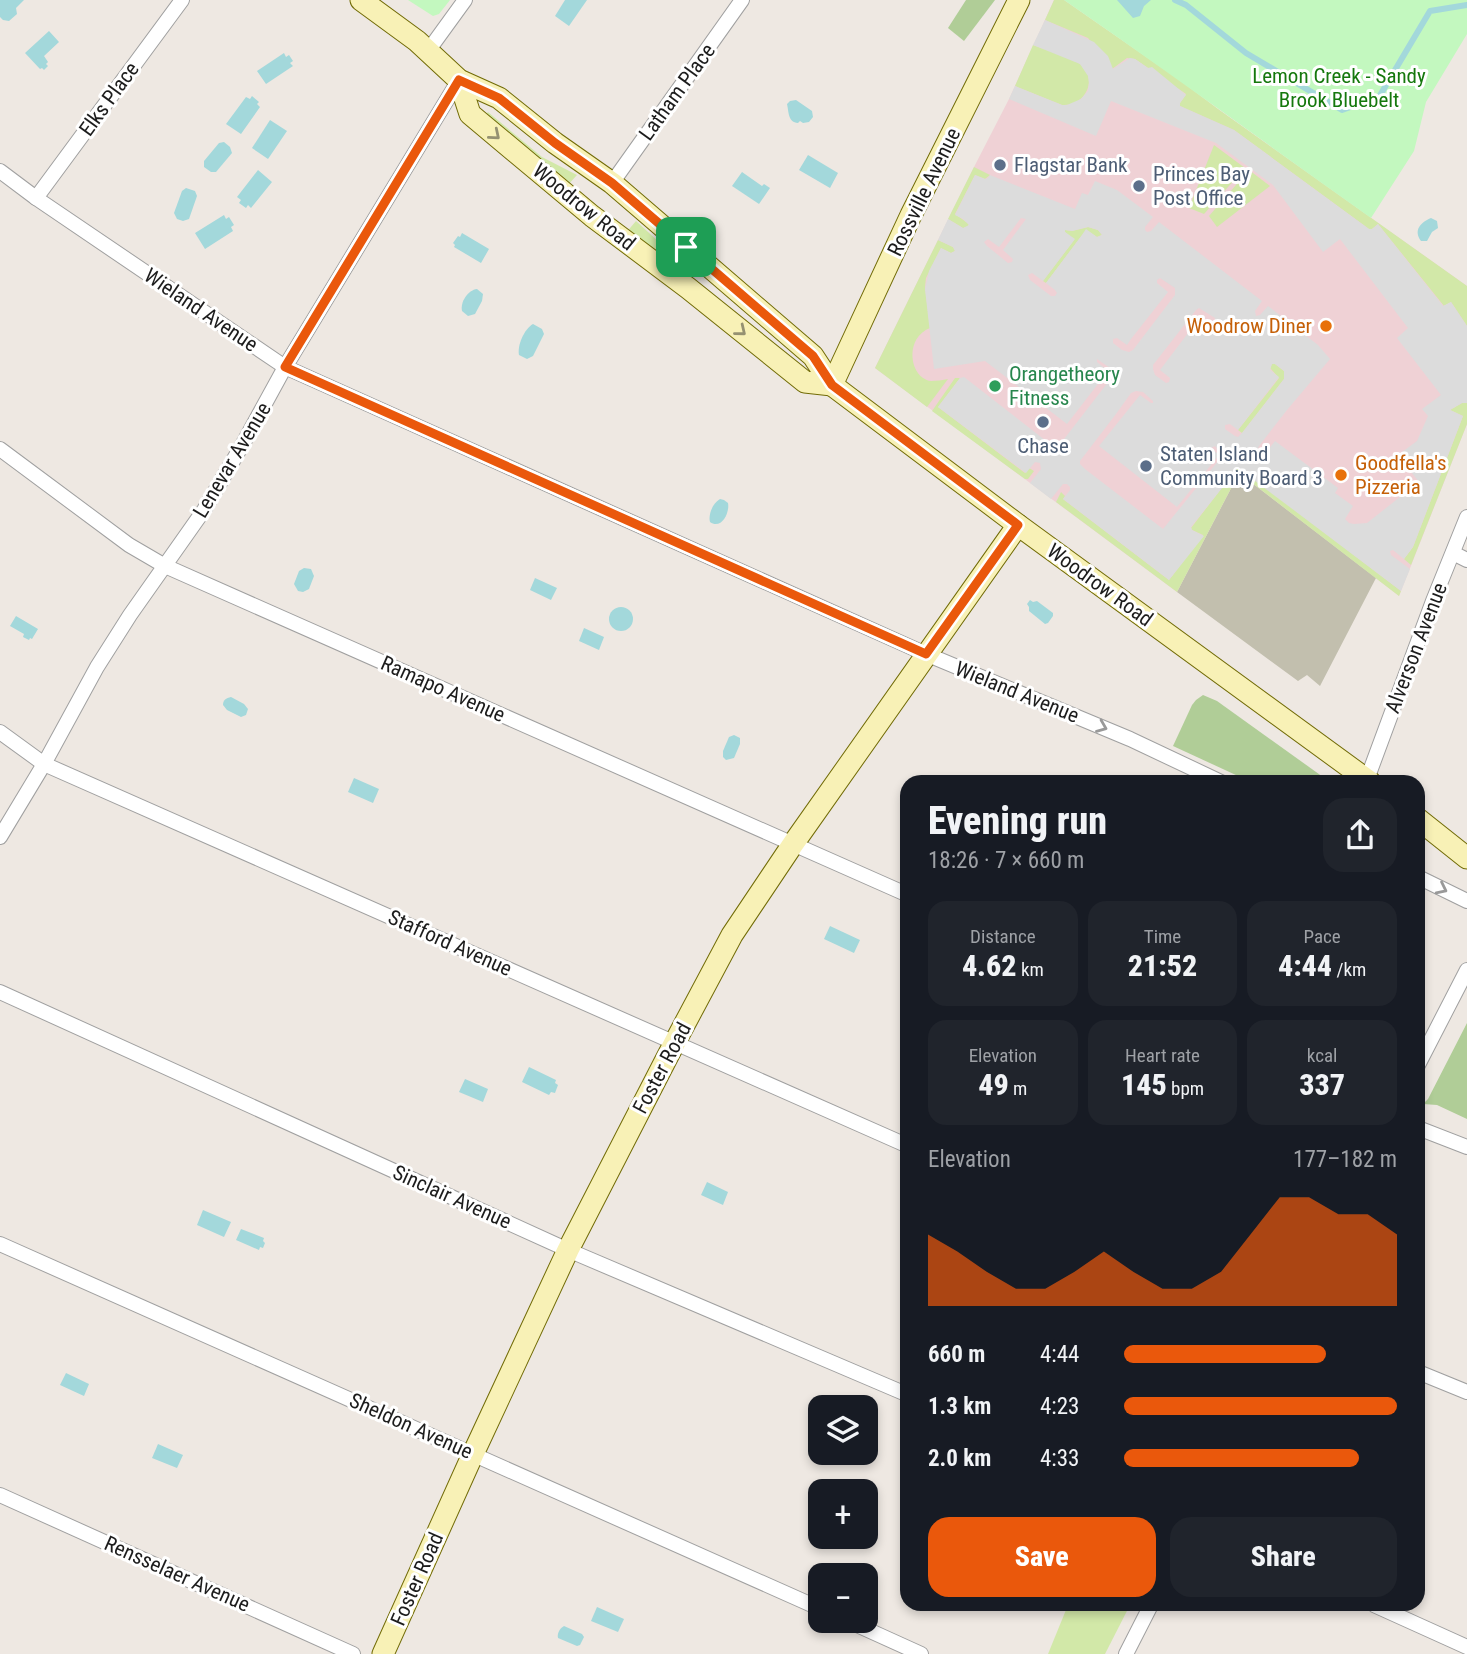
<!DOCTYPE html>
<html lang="en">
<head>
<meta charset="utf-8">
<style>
	body { margin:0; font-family:"Roboto Condensed",sans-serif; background:#20242c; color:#f1f3f6; height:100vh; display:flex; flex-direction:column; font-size:26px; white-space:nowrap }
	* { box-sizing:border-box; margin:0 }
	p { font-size:23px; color:#9ea1a6 }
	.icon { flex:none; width:38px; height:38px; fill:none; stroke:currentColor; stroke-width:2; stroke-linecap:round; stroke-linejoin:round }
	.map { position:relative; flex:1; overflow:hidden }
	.drawer { position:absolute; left:900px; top:775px; width:525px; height:836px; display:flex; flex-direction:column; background:#171b24; border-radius:21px; box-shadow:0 4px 10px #0003 }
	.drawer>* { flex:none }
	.fabs { position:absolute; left:808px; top:1395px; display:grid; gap:14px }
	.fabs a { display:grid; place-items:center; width:70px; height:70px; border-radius:14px; background:#171b24; box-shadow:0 4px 10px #0003; font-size:35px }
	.pin { position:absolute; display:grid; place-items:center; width:60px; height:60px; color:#fff; margin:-30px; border-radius:14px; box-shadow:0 4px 10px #0006 }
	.round { display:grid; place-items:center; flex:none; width:74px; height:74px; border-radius:21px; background:#20242c }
	.overview { display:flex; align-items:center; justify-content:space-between; height:119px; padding:0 28px }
	h1 { font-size:38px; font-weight:800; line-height:52px }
	.figures { display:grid; grid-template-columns:repeat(3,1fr); gap:10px; height:119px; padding:7px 28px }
	.figures div { display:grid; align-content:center; border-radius:18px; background:#20242c; text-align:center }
	.figures b { font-size:30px; font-weight:800 }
	.figures small { font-size:19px; font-weight:400 }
	.figures p { font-size:19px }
	.chart { height:196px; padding:14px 28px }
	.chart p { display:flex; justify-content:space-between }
	.chart svg { width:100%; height:126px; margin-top:7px; fill:#ea580c; opacity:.7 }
	.primary-button { display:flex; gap:14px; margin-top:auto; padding:14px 28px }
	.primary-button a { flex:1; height:80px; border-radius:21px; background:#ea580c; color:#fff; font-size:28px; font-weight:800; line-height:80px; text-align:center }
	.primary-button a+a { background:#20242c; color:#f1f3f6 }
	ul { padding:0 28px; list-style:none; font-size:23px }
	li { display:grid; grid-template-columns:112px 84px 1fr; align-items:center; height:52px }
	li i { height:18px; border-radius:9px; background:#ea580c }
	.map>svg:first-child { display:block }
</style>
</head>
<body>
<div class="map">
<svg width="1467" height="1654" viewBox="0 0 1467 1654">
	<rect width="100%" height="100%" fill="#eee8e2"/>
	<path fill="#efd1d5" d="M1054 0H1064L1467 286V424L1399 596 1239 473 1177 592 875 368 974 167 1009 99Z"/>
	<path fill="#c2bfae" d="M1239 473 1376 578 1320 686 1307 675 1298 681 1177 592Z"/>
	<g fill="#d2e8a8">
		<path d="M1054 0H1064L1181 81 1218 109 1467 286V326L1451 302 1444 306 1378 224 1372 229H1369L1234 130 1180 106V103L1186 94 1135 59 1127 58 1112 69 1088 38 1045 20Z"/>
		<path d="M1033 45C1046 50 1069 56 1080 64 1099 79 1085 107 1062 105L1015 86Z"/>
		<path d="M488 112 542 157 577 175 567 186 484 117Z"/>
		<path d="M1214 145 1245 168 1204 214 1189 208Z"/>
		<path d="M974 167 990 175 985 179 975 175 955 214 969 224 967 227 963 228 948 219Z"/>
		<path d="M1249 170 1270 186 1217 227 1209 216Z"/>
		<path d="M636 221 682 263 680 266 625 234Z"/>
		<path d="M1088 227 1098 230 1102 235 1097 237 1086 230 1046 283 1043 281 1074 240 1065 232V230L1072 231Z"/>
		<path d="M938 240 953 247 955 251 951 253 941 248 926 278 925 287 930 328C904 338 909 378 931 381 936 381 943 380 948 379L927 407 875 368Z"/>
		<path d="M1272 364H1275L1284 371V379L1242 433 1238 430 1279 378 1270 368Z"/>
		<path d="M955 378H960L938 407 1025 473 1029 468 1034 471 1028 479H1025L932 411Z"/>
		<path d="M1462 403H1467V424L1411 565 1404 559 1413 547 1463 416 1450 410Z"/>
		<path d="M1237 468H1240L1401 591 1399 596 1239 473 1177 592 1056 502 1061 492 1065 496 1063 499 1169 580 1203 535 1192 530 1191 528Z"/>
		<path d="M1068 1605H1130L1105 1654H1048Z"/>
	</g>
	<g fill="#b0cd97">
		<path d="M966 0H995L964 41 948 28Z"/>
		<path d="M1203 695 1217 701 1330 782H1251L1173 746 1192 705 1196 700Z"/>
		<path d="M1467 1023V1119L1437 1105 1423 1104 1428 1099Z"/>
	</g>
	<g fill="#c3f8bf">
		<path d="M408 0H450L439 14 433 16Z"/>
		<path d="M1064 0H1467V34L1426 102 1414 151 1371 218C1268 145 1167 71 1064 0Z"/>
	</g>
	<path fill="#dcdcdc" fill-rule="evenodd" d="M1045 20 1094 42 1108 56 1113 69 1130 58 1135 59 1148 68 1152 67 1186 95 1180 103V106L1234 130 1369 229H1372L1378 224 1443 306 1451 302 1467 326V403H1462L1450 410 1463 416 1413 547 1404 559 1393 550 1390 551 1391 555 1410 569 1401 591 1238 468 1191 527 1192 530 1204 536 1169 580 1063 499 1070 490V487L1067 484H1063L1051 499 1030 483 1041 469 1040 463 1035 462 1026 473 938 407 960 378 964 377 1050 444 1056 446 1061 443 1112 377V373L1110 368 1097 359V362L1108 371 1067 424 985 361 934 369 925 289 929 271 941 248 951 253 955 251 953 247 938 240 948 219 963 228 969 225 963 219 955 215 975 175 985 179 988 178 990 175 1075 209 1082 193 1088 195 1095 181 1117 190 1153 217 1145 227V230L1147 232 1151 231 1159 222 1262 301 1255 311 1256 316 1260 315 1268 306 1318 345 1330 359 1287 410 1259 446 1257 450 1259 454 1264 455 1275 441 1338 488 1335 493 1353 506 1345 519 1349 523 1354 524 1367 523 1419 482 1398 455 1417 441 1428 416 1422 409 1441 395 1397 338 1408 328 1340 239 1323 252 1273 185 1216 143 1111 101 1096 136 1009 99 1015 86 1062 105H1067L1081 99 1088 91 1089 83 1088 76 1080 64 1033 45ZM1021 218 1026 219 1003 250 1013 259 1012 262 1008 263 987 246 984 242 988 239 999 247ZM1088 227 1098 230 1102 235 1097 237 1086 229 1082 235 1046 283 1055 290 1057 293 1055 296H1051L1030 280 1028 275 1032 273 1043 281 1075 239 1065 232V230L1072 231ZM1160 278 1175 288V295L1133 350 1129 352 1122 350 1113 343V339L1117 338 1127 345 1131 339 1168 292 1157 283V280ZM1199 308 1215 318 1216 322 1214 324H1211L1201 316 1160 370 1170 378 1169 382 1166 383 1155 375 1153 369V365L1196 310ZM1272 364H1275L1284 371V379L1242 433 1238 437 1235 436 1225 429V425L1230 424 1238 430 1279 377 1270 370ZM1136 391 1143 392 1153 401V403H1151L1140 395 1099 446 1177 507 1219 455 1211 448 1215 446 1223 455 1163 529 1085 469 1080 464V461L1116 414 1131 393Z"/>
	<g fill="#a3d8db">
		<path d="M0 0H24L16 8 17 14 9 21 3 20 0 17Z"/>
		<path d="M565 0H587L569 26 555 16Z"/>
		<path d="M1117 0H1151L1144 6 1140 16 1133 18Z"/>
		<path d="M49 31 59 42 44 56 48 62 46 64 48 66 44 70 42 68 40 69 25 53Z"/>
		<path d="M284 53 286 57 289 55 293 61 290 63 293 66 266 84 257 71Z"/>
		<path d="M252 96 259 102 257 104 260 107 241 134 226 124 246 97 250 99Z"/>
		<path d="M796 100 812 111 813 117 809 122 803 123 800 121 798 123C788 122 789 113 787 104L790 101Z"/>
		<path d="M270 120 287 131 268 159 252 148Z"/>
		<path d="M224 142 230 147 232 153 216 172H211L204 167V161L219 143Z"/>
		<path d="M808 155 838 173 830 188 799 170Z"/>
		<path d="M258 170 272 182 251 208 248 205 246 208 239 203 241 200 237 197Z"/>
		<path d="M742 172 762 186 764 184 770 188 759 204 732 186Z"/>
		<path d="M186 188 195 191 197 196 189 219 183 221 177 219 174 213 182 191Z"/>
		<path d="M224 215 226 219 229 217 234 225 231 227 233 231 205 249 195 233Z"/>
		<path d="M1431 218 1437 221 1438 228 1432 232 1427 241H1421C1413 230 1421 222 1431 218Z"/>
		<path d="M462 233 489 249 481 263 454 247 455 245 453 243 458 236 460 237Z"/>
		<path d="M477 289 483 294 482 301 475 314 468 316 462 311C460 302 468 290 477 289Z"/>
		<path d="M533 324 542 329 544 334 533 356 527 359 519 355C517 346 524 329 533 324Z"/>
		<path d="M720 499 724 500 728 503C730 513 721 530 710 522 708 514 713 503 720 499Z"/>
		<path d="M304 568 311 569 314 576 309 589 303 592 298 591 294 584 299 571Z"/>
		<path d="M535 578 557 588 551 600 530 590Z"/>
		<path d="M1030 600 1033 602 1037 601 1053 613V616L1048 623 1045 624 1029 611V607L1027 604Z"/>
		<circle cx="621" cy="619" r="12"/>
		<path d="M16 616 38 629 32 639 30 638 29 640 23 637 24 634 10 626Z"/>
		<path d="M584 628 604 637 599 650 579 641Z"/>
		<path d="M231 697 244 704 248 709 246 715 241 717 227 710 223 705C223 700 226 698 231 697Z"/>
		<path d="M734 735 740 738V744L734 758 726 760 723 757V751L729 737Z"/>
		<path d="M354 778 379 789 373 803 348 792Z"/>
		<path d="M830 926 860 940 854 953 824 939Z"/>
		<path d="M529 1067 556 1080 555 1083 558 1085 555 1093 551 1092 549 1095 522 1082Z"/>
		<path d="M465 1079 488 1089 483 1102 459 1092Z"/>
		<path d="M707 1182 728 1192 723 1205 701 1195Z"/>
		<path d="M203 1210 231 1222 224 1237 197 1225Z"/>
		<path d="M241 1229 264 1238 263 1241 265 1243 263 1248 260 1247 259 1250 236 1240Z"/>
		<path d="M66 1373 89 1384 84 1396 60 1385Z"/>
		<path d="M158 1444 183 1455 177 1468 152 1458Z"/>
		<path d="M597 1607 624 1619 618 1632 591 1621Z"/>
		<path d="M564 1626 582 1634 584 1637 580 1645 577 1646 558 1638C557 1634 559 1629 564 1626Z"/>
	</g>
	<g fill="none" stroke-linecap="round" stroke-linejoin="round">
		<path stroke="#a3d8db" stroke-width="6" d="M1175 0 1186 5 1246 53 1342 110 1379 97 1430 11 1467 5"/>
		<defs>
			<g id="street">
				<path d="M428 51 465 0"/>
				<path d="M0 171 36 198 285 367 926 654 1130 739 1221 782"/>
				<path d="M612 183 742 0"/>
				<path d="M36 198 182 0"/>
				<path d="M0 449 129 545 165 566 906 894"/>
				<path d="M1453 553 1467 560"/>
				<path d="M0 732 44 764 906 1145"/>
				<path d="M1366 782 1433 601 1467 517"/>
				<path d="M0 837 44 764 97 667 130 615 204 510 244 442 285 367 459 80"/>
				<path d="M1418 877 1467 901"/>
				<path d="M0 992 568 1250 906 1394"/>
				<path d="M1418 1065 1467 970"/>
				<path d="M1418 1128 1467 1147"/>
				<path d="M0 1244 821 1609"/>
				<path d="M1418 1372 1467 1392"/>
				<path d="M0 1495 353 1654"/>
				<path d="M1374 1605 1467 1647"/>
				<path d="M846 1620 921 1654"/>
				<path d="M1126 1654 1151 1605"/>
			</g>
			<g id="secondary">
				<path d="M361 0 417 41 459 80 499 98 555 143 612 183 813 356 832 385 1018 525 1370 782"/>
				<path d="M459 80 470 114 592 216 688 288 805 382 832 385"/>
				<path d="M832 385 911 215 1019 0"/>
				<path d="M1418 819 1467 858"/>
				<path d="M383 1654 473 1454 568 1250 675 1042 732 935 793 844 1018 525"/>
			</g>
		</defs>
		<use href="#street" stroke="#a0a0a0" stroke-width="16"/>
		<use href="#secondary" stroke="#716b06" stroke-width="23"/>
		<use href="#street" stroke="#fff" stroke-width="14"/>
		<use href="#secondary" stroke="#f8f1b6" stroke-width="21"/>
	</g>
	<defs><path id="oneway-chevron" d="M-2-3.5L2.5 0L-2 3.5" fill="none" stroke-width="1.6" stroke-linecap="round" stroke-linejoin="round" transform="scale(1.75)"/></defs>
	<g stroke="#959171">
		<use href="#oneway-chevron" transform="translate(495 135) rotate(40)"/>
		<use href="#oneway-chevron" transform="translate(741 331) rotate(39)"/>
	</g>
	<g stroke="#999">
		<use href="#oneway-chevron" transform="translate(1102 727) rotate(22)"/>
		<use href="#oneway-chevron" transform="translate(1442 889) rotate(26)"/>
	</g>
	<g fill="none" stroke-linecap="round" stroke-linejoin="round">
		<defs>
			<path id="route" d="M459 80 499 98 555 143 612 183 813 356 832 385 1018 525 926 654 285 367Z"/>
		</defs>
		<use href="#route" stroke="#fff" stroke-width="14"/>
		<use href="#route" stroke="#ea580c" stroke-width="9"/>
	</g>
	<g fill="#5c6f8a" stroke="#fff" stroke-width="2.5">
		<circle cx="1000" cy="165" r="7"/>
		<circle cx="1139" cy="186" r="7"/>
		<circle cx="1043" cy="422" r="7"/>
		<circle cx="1146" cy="466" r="7"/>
	</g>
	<g fill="#e8710a" stroke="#fff" stroke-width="2.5">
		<circle cx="1326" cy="326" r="7"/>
		<circle cx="1341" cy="475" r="7"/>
	</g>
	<circle fill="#2e9e5b" stroke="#fff" stroke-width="2.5" cx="995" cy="386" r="7"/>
	<g text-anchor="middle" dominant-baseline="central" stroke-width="6" stroke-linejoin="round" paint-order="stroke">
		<g font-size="21" fill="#15780d" stroke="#fff">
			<text x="1339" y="76">Lemon Creek - Sandy<tspan x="1339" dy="24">Brook Bluebelt</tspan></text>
		</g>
		<g font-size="21" fill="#1c1c1c" stroke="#fff">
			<text transform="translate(677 92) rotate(-54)">Latham Place</text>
			<text transform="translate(109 99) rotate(-54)">Elks Place</text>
			<text transform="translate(924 192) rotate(-64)">Rossville Avenue</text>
			<text transform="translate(584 207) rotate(39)">Woodrow Road</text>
			<text transform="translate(201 310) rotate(34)">Wieland Avenue</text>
			<text transform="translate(232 460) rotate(-59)">Lenevar Avenue</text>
			<text transform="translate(1100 585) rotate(36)">Woodrow Road</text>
			<text transform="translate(1416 648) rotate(-69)">Alverson Avenue</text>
			<text transform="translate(443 689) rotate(24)">Ramapo Avenue</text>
			<text transform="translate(1017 692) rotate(22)">Wieland Avenue</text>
			<text transform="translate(450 943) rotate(24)">Stafford Avenue</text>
			<text transform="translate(662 1068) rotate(-62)">Foster Road</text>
			<text transform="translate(452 1197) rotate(24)">Sinclair Avenue</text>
			<text transform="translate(411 1426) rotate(24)">Sheldon Avenue</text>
			<text transform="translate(177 1574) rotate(24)">Rensselaer Avenue</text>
			<text transform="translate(417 1579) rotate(-66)">Foster Road</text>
		</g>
		<g font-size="21" fill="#4e5e75" stroke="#fff" text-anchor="start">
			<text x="1014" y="165">Flagstar Bank</text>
			<text x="1153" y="174">Princes Bay<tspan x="1153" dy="24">Post Office</tspan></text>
			<text x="1043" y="446" text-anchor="middle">Chase</text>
			<text x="1160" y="454">Staten Island<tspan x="1160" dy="24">Community Board 3</tspan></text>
		</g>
		<g font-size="21" fill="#c56008" stroke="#fff" text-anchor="end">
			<text x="1312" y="326">Woodrow Diner</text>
			<text x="1355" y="463" text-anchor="start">Goodfella's<tspan x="1355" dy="24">Pizzeria</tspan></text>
		</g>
		<g font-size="21" fill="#27864d" stroke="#fff" text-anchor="start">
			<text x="1009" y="374">Orangetheory<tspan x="1009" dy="24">Fitness</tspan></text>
		</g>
	</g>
</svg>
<div class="fabs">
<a><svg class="icon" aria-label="layers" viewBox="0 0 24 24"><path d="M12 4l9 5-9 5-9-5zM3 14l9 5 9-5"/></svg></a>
<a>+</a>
<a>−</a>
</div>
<div class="pin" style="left:686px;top:247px;background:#1e9e55"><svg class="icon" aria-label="arrive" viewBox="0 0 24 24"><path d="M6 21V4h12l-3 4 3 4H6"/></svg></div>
<section class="drawer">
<div class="overview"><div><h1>Evening run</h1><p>18:26 · 7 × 660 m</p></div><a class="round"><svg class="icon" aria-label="share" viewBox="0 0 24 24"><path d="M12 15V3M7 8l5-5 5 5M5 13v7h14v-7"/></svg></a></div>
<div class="figures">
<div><p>Distance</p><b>4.62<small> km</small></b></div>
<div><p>Time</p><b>21:52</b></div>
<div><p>Pace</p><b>4:44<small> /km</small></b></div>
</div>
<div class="figures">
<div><p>Elevation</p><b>49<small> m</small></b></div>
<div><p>Heart rate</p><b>145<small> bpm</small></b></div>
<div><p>kcal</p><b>337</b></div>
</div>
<div class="chart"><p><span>Elevation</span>177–182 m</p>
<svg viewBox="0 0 160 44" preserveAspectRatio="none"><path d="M0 44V19L10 25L20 32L30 38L40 38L50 32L60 25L70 32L80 38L90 38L100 32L110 19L120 6L130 6L140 12L150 12L160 19V44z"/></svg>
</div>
<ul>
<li><b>660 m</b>4:44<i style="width:74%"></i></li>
<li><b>1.3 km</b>4:23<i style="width:100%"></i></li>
<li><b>2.0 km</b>4:33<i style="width:86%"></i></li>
</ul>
<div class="primary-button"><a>Save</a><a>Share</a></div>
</section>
</div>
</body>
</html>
